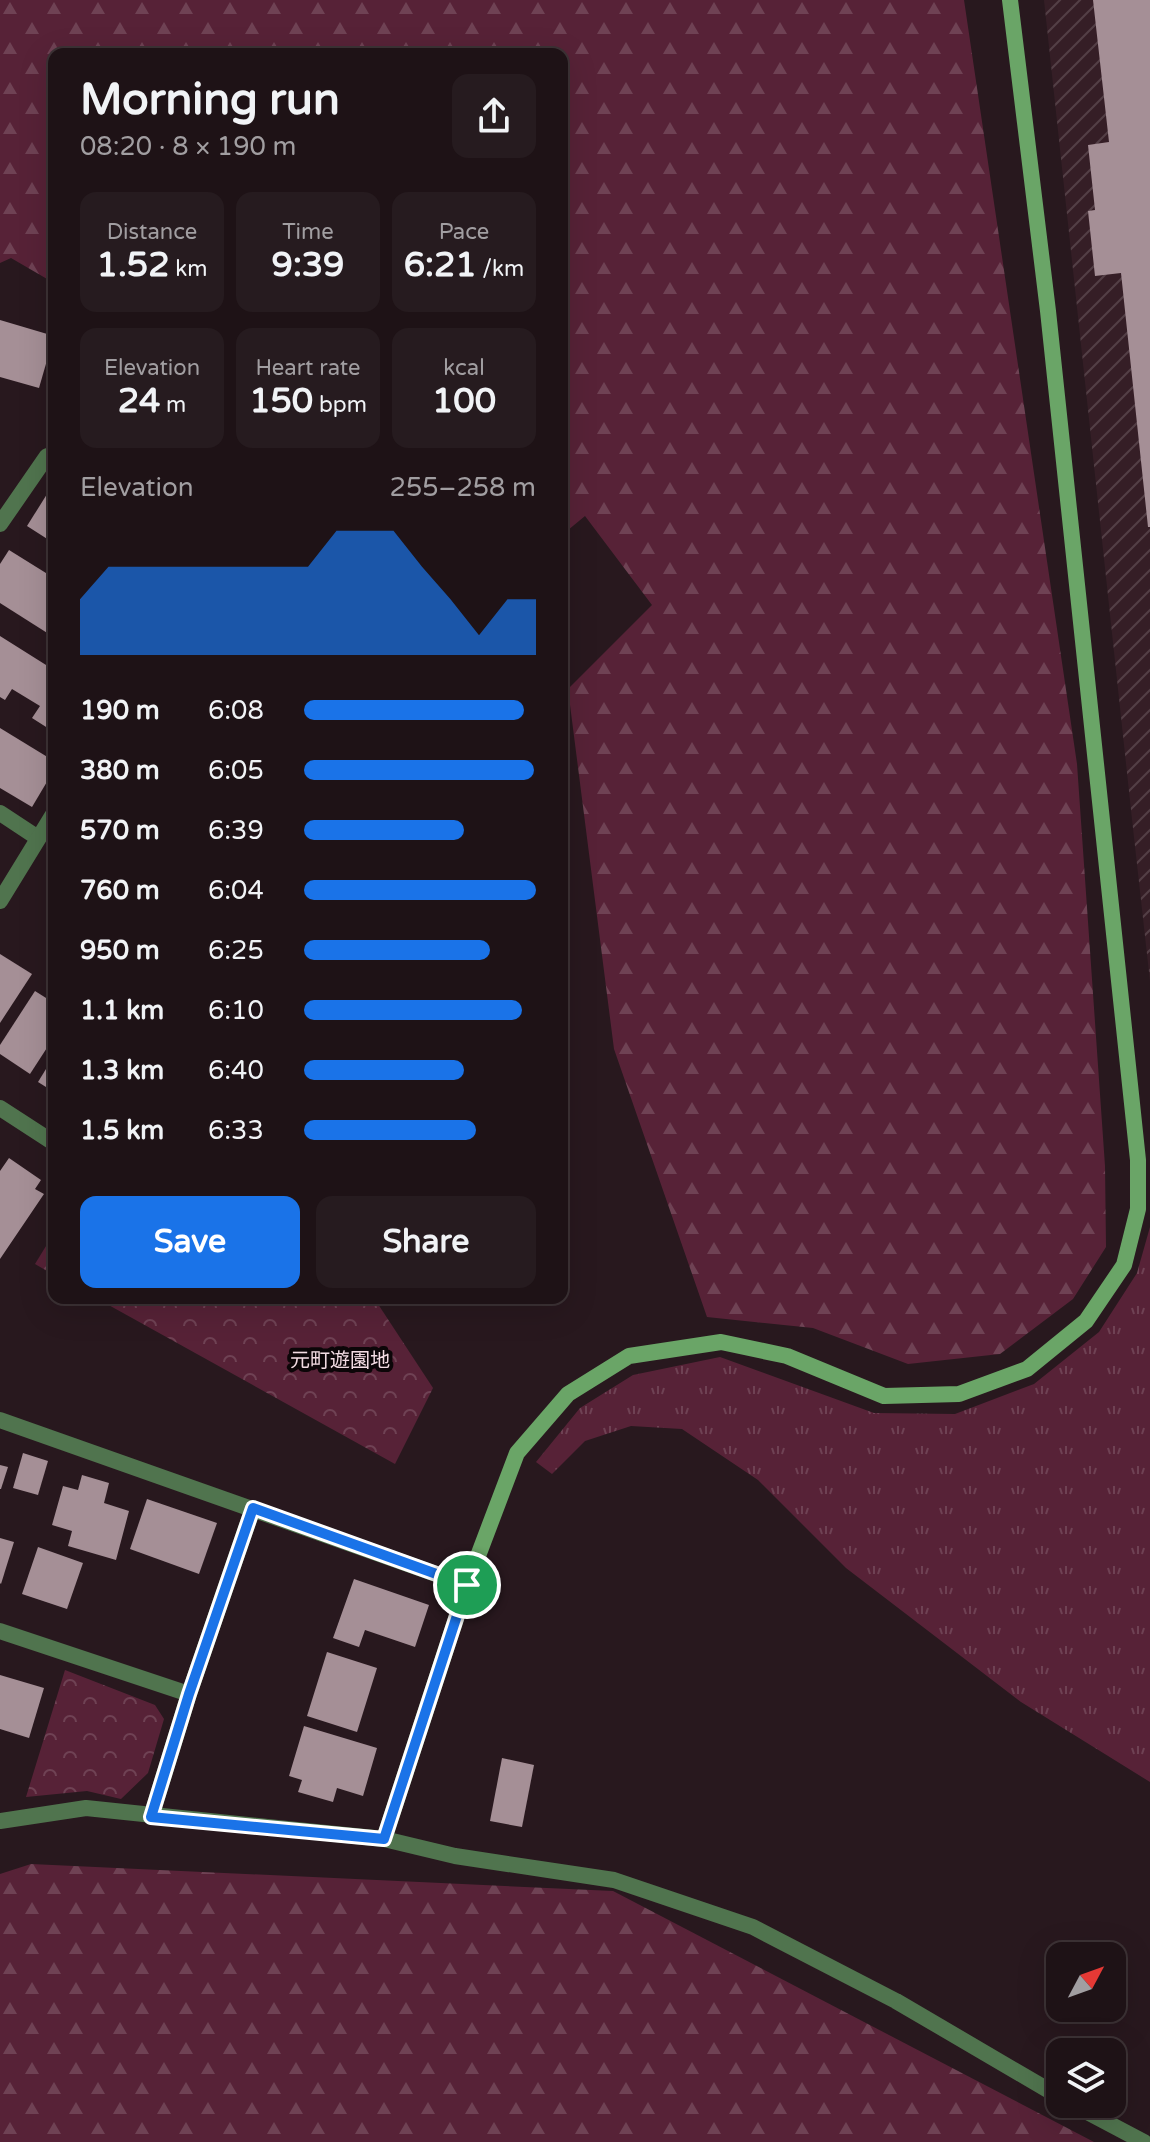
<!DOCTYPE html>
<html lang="en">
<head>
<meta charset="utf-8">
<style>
	body { margin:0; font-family:"Varela Round","Noto Sans JP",sans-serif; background:#261b1f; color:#f1f3f6; height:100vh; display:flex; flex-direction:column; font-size:30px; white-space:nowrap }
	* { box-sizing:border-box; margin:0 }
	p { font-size:26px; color:#a19ea1 }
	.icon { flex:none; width:44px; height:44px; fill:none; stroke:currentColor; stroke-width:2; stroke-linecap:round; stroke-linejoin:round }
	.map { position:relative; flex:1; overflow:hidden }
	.details { position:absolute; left:48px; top:48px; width:520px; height:1256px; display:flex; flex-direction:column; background:#1e1216; border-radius:16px; box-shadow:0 8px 32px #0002,0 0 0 2px #3c3235 }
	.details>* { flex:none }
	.needle { width:52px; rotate:49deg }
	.tools { position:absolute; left:1046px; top:1942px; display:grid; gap:16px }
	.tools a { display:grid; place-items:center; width:80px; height:80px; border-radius:16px; background:#1e1216; box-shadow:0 8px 32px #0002,0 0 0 2px #3c3235; font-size:40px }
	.pin { position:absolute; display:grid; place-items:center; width:68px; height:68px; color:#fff; margin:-34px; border:4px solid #fff; border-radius:50%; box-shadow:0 2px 8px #0007 }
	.round { display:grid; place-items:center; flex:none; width:84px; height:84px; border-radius:16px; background:#261b1f }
	.head { display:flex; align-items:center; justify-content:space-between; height:136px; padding:0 32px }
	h1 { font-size:44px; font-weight:800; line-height:60px }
	.stats { display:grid; grid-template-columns:repeat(3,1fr); gap:12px; height:136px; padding:8px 32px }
	.stats div { display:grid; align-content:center; border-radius:16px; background:#261b1f; text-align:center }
	.stats b { font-size:34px; font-weight:800 }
	.stats small { font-size:22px; font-weight:400 }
	.stats p { font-size:22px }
	.chart { height:224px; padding:16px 32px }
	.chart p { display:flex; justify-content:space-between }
	.chart svg { width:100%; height:144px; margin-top:8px; fill:#1a73e8; opacity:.7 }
	.action { display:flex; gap:16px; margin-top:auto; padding:16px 32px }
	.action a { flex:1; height:92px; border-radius:16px; background:#1a73e8; color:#fff; font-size:32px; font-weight:800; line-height:92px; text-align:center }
	.action a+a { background:#261b1f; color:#f1f3f6 }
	ul { padding:0 32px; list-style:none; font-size:26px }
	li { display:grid; grid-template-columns:128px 96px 1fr; align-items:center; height:60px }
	li i { height:20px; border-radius:10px; background:#1a73e8 }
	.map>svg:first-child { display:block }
</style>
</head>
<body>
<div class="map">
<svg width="1150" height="2142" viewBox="0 0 1150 2142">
	<defs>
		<pattern id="industrial-furrows" width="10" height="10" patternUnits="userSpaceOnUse" patternTransform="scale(2)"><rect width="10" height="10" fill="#351e26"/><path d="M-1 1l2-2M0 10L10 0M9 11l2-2" fill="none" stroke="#533f46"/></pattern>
		<pattern id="grass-tufts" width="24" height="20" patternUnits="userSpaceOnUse" patternTransform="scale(2)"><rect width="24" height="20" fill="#572237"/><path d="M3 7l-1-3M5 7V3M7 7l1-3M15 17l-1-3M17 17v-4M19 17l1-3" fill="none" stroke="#6f4254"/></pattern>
		<pattern id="forest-firs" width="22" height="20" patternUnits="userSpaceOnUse" patternTransform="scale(2)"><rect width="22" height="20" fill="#572237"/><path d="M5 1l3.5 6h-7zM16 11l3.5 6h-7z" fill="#6f4254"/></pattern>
		<pattern id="park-crowns" width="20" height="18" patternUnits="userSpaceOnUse" patternTransform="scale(2)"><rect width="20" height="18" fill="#572237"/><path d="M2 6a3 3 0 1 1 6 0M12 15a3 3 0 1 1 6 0" fill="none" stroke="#6f4254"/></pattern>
	</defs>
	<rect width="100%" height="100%" fill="#28181e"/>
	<path fill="url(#industrial-furrows)" d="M1044 0H1150V981L1132 819Z"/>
	<path fill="url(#grass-tufts)" d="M1150 1227V1782L1021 1702 846 1568 758 1480 682 1429 631 1426 585 1441 552 1474 536 1462 580 1408 633 1375 720 1357 874 1413 955 1414 1034 1384 1099 1332 1137 1273Z"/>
	<g fill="url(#forest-firs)">
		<path d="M0 0H964L1077 764 1105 1166 1106 1247 1073 1299 1000 1354 908 1364 813 1328 707 1317 614 1049 568 689 652 605 585 516 562 535V54H54V283L11 258 0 263Z"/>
		<path d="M31 1864 613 1891 1094 2142H0V1874Z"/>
	</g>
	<g fill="url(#park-crowns)">
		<path d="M54 1233V1275L35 1264Z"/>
		<path d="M96 1298H374L433 1388 395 1464Z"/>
		<path d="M65 1670 155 1705 164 1719 148 1773 121 1799 87 1791 26 1797Z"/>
	</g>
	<g fill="#a58f96">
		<path d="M1093 0H1150V527H1148L1121 273 1095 276 1088 211 1095 210 1088 145 1109 142Z"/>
		<path d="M0 320 54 336 39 388 0 377Z"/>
		<path d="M54 483V538L52 542 27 526Z"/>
		<path d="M9 550 54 578 52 636 0 603V564Z"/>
		<path d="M0 636 54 670V732L32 718 40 706 12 689 5 700 0 697Z"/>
		<path d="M0 728 54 761V770L32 807 0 788Z"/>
		<path d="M0 954 32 974 0 1023Z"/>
		<path d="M35 991 54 1003V1037L30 1074 0 1054V1045Z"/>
		<path d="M54 1056V1092L38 1082Z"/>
		<path d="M9 1158 41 1180 35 1189 44 1194 0 1259V1171Z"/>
		<path d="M23 1453 48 1461 38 1495 13 1488Z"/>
		<path d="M0 1465 8 1467 1 1489H0Z"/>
		<path d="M82 1475 109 1483 104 1503 129 1511 116 1560 68 1546 72 1531 52 1525 63 1486 78 1490Z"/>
		<path d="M147 1499 217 1523 199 1574 130 1549Z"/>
		<path d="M0 1538 14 1542 1 1584 0 1583Z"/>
		<path d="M38 1547 83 1563 67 1609 22 1594Z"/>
		<path d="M354 1579 429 1605 415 1647 365 1630 359 1647 333 1638Z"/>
		<path d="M327 1652 377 1668 357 1732 307 1716Z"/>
		<path d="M0 1675 44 1688 29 1738 0 1729Z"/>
		<path d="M304 1726 377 1748 363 1796 337 1788 333 1802 298 1792 302 1780 289 1776Z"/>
		<path d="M502 1758 534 1765 522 1827 490 1821Z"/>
	</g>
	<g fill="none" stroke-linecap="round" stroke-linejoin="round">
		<g stroke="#50744e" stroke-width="16">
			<path d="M0 524 47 456 54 461"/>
			<path d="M0 813 38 838"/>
			<path d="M0 901 54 813"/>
			<path d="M0 1108 54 1143"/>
			<path d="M0 1420 467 1585 384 1839"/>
			<path d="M0 1631 189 1694 253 1508"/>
			<path d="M151 1817 189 1694"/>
			<path d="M0 1821 86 1808 384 1839 455 1856 614 1880 753 1927 896 2001 1060 2097"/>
			<path d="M1072 2104 1144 2142"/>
		</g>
		<path stroke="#6aa567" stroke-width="16" d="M467 1585 517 1453 568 1394 629 1356 721 1342 787 1356 884 1396 959 1394 1027 1369 1086 1321 1124 1265 1138 1209V1160L1048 311 1010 0"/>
	</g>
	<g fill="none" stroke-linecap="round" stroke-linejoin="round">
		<defs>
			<path id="route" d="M253 1508 467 1585 384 1839 151 1817 189 1694Z"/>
		</defs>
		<use href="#route" stroke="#fff" stroke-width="16"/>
		<use href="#route" stroke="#1a73e8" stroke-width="10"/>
	</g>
	<g text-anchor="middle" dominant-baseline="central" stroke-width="8" stroke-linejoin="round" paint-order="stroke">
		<g font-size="20" fill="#f3dce3" stroke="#0c0608">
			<text x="340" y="1361">元町遊園地</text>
		</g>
	</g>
</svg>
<div class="tools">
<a><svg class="needle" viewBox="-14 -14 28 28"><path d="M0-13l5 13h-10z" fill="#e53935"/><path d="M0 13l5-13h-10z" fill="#a19ea1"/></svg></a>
<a><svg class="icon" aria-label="layers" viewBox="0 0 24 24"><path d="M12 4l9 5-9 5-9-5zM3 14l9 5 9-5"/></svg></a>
</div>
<div class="pin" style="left:467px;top:1585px;background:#1e9e55"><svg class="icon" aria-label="arrive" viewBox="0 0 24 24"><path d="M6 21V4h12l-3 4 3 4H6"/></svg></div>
<section class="details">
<div class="head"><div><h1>Morning run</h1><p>08:20 · 8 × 190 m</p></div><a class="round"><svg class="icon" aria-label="share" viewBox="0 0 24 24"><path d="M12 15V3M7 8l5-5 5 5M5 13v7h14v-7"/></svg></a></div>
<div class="stats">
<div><p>Distance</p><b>1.52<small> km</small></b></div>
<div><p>Time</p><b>9:39</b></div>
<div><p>Pace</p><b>6:21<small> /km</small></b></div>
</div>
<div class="stats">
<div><p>Elevation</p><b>24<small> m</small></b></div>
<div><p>Heart rate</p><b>150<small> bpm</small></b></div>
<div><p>kcal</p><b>100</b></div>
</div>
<div class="chart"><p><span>Elevation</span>255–258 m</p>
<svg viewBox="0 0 160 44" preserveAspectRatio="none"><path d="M0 44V27L10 17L20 17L30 17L40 17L50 17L60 17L70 17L80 17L90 6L100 6L110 6L120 17L130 27L140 38L150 27L160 27V44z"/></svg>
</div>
<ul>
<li><b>190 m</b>6:08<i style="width:95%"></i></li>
<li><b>380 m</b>6:05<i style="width:99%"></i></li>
<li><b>570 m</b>6:39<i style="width:69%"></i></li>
<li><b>760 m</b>6:04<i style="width:100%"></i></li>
<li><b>950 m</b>6:25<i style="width:80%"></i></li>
<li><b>1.1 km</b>6:10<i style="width:94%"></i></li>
<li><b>1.3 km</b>6:40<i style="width:69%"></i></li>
<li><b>1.5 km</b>6:33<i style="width:74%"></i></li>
</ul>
<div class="action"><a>Save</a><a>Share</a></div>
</section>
</div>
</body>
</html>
